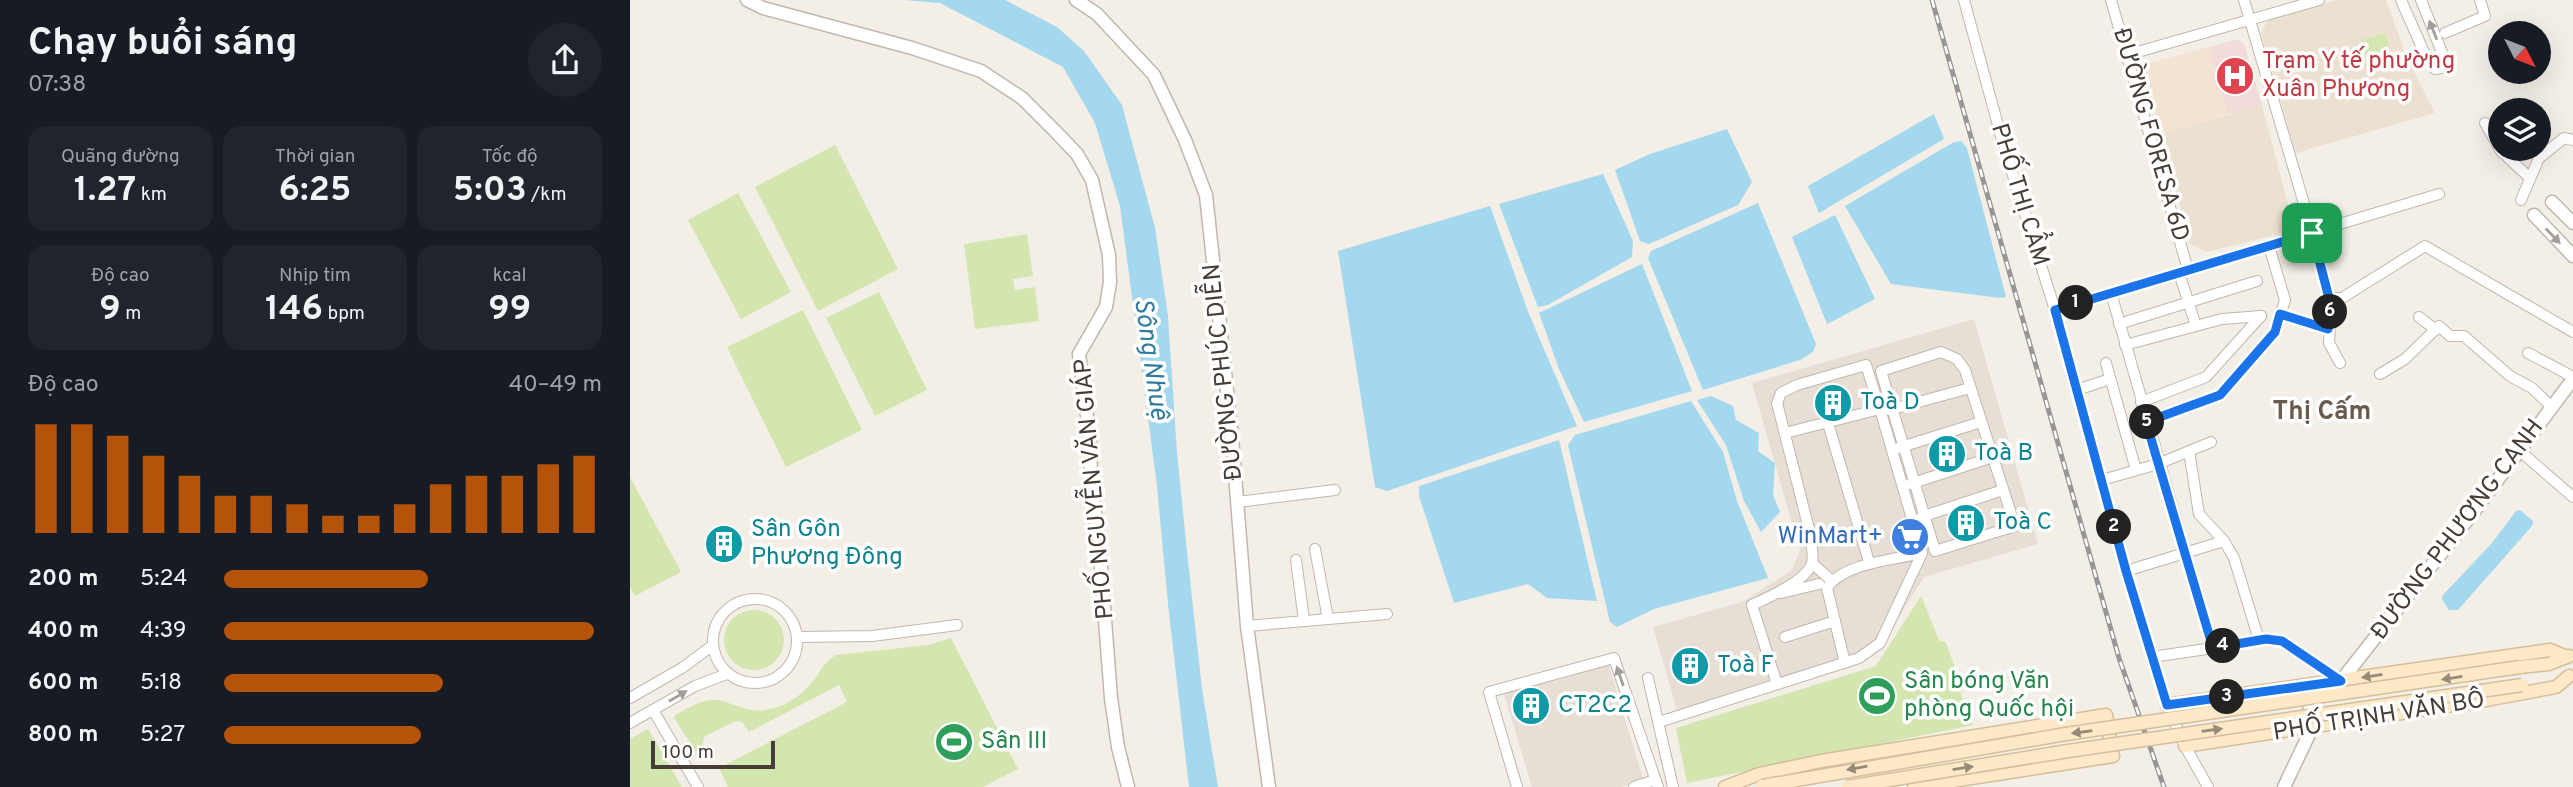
<!DOCTYPE html>
<html lang="vi">
<head>
<meta charset="utf-8">
<style>
	body { margin:0; font-family:Overpass,sans-serif; background:#20242c; color:#f1f3f6; height:100vh; display:flex; flex-direction:column; font-size:26px; white-space:nowrap }
	* { box-sizing:border-box; margin:0 }
	p { font-size:23px; color:#9ea1a6 }
	.icon { flex:none; width:38px; height:38px; fill:none; stroke:currentColor; stroke-width:2; stroke-linecap:round; stroke-linejoin:round }
	.map { position:relative; flex:1; overflow:hidden }
	.details { display:flex; flex-direction:column; background:#171b24; width:630px }
	.details>* { flex:none }
	.needle { width:46px; rotate:132deg }
	.buttons { position:absolute; left:1858px; top:21px; display:grid; gap:14px }
	.buttons a { display:grid; place-items:center; width:63px; height:63px; border-radius:50%; background:#171b24; box-shadow:0 7px 28px #0002; font-size:35px }
	.scale { position:absolute; left:21px; bottom:18px; width:124px; box-sizing:border-box; padding-left:7px; border:4px solid #453d36; border-top:0; font-size:19px; line-height:24px; white-space:nowrap; color:#453d36; -webkit-text-stroke:5px #fff; paint-order:stroke }
	.pin { position:absolute; display:grid; place-items:center; width:60px; height:60px; color:#fff; margin:-30px; border-radius:14px; box-shadow:0 4px 10px #0006 }
	.km { position:absolute; width:35px; height:35px; margin:-18px; border-radius:50%; background:#222; color:#fff; font-size:19px; line-height:35px; text-align:center }
	.round { display:grid; place-items:center; flex:none; width:74px; height:74px; border-radius:37px; background:#20242c }
	.overview { display:flex; align-items:center; justify-content:space-between; height:119px; padding:0 28px }
	h1 { font-size:38px; font-weight:700; line-height:52px }
	.metrics { display:grid; grid-template-columns:repeat(3,1fr); gap:10px; height:119px; padding:7px 28px }
	.metrics div { display:grid; align-content:center; border-radius:18px; background:#20242c; text-align:center }
	.metrics b { font-size:35px; font-weight:700 }
	.metrics small { font-size:19px; font-weight:400 }
	.metrics p { font-size:19px }
	.chart { height:196px; padding:14px 28px }
	.chart p { display:flex; justify-content:space-between }
	.chart svg { width:100%; height:126px; margin-top:7px; stroke:#b45309; stroke-width:6 }
	ul { padding:0 28px; list-style:none; font-size:23px }
	li { display:grid; grid-template-columns:112px 84px 1fr; align-items:center; height:52px }
	li i { height:18px; border-radius:9px; background:#b45309 }
	main { display:flex; flex:1; min-height:0 }
	.map>svg:first-child { display:block }
</style>
</head>
<body>
<main>
<section class="details">
<div class="overview"><div><h1>Chạy buổi sáng</h1><p>07:38</p></div><a class="round"><svg class="icon" aria-label="share" viewBox="0 0 24 24"><path d="M12 15V3M7 8l5-5 5 5M5 13v7h14v-7"/></svg></a></div>
<div class="metrics">
<div><p>Quãng đường</p><b>1.27<small> km</small></b></div>
<div><p>Thời gian</p><b>6:25</b></div>
<div><p>Tốc độ</p><b>5:03<small> /km</small></b></div>
</div>
<div class="metrics">
<div><p>Độ cao</p><b>9<small> m</small></b></div>
<div><p>Nhịp tim</p><b>146<small> bpm</small></b></div>
<div><p>kcal</p><b>99</b></div>
</div>
<div class="chart"><p><span>Độ cao</span>40–49 m</p>
<svg viewBox="0 0 160 44" preserveAspectRatio="none"><path d="M5 44V6M15 44V6M25 44V10M35 44V17M45 44V24M55 44V31M65 44V31M75 44V34M85 44V38M95 44V38M105 44V34M115 44V27M125 44V24M135 44V24M145 44V20M155 44V17"/></svg>
</div>
<ul>
<li><b>200 m</b>5:24<i style="width:54%"></i></li>
<li><b>400 m</b>4:39<i style="width:98%"></i></li>
<li><b>600 m</b>5:18<i style="width:58%"></i></li>
<li><b>800 m</b>5:27<i style="width:52%"></i></li>
</ul>
</section>
<div class="map">
<svg width="1943" height="787" viewBox="0 0 1943 787">
	<rect width="100%" height="100%" fill="#f3eee6"/>
	<g fill="#e7dfd5">
		<path d="M1344 319 1408 544 1294 577 1247 652 1047 710 1023 627 1112 602 1161 571 1170 551 1122 383Z"/>
		<path d="M978 662 1013 779 992 787H902L873 691Z"/>
	</g>
	<path fill="#f4e2d2" d="M1579 47 1598 114 1531 134 1515 73 1520 63Z"/>
	<g fill="#ece1d1">
		<path d="M1708 0H1756L1777 58 1805 113 1666 153 1631 33 1638 20Z"/>
		<path d="M1632 105 1662 220 1657 232 1577 252 1560 244 1531 134Z"/>
	</g>
	<path fill="#f3dbda" d="M1609 39 1614 44 1632 105 1598 114 1579 47Z"/>
	<g fill="#d4e6b0">
		<path d="M1755 33 1764 66 1741 73 1732 40Z"/>
		<path d="M205 145 268 269 188 311 125 187Z"/>
		<path d="M108 193 161 292 111 319 58 220Z"/>
		<path d="M397 234 403 276 383 279 385 290 405 287 409 321 345 329 334 244Z"/>
		<path d="M249 292 297 390 245 416 196 318Z"/>
		<path d="M173 310 232 430 156 467 97 347Z"/>
		<path d="M0 477 51 572 5 596 0 587Z"/>
		<path d="M1291 596 1310 642 1315 641 1334 690 1330 692 1343 725 1057 783 1046 728 1246 666Z"/>
		<circle cx="124" cy="640" r="30"/>
		<path d="M321 638 388 769 353 787H98L89 768 217 702 209 685 119 732 112 722 106 721 75 736 73 742 75 750 68 755 44 718 45 715C56 710 69 700 81 700 99 698 115 716 140 709 160 705 177 691 188 674 194 665 196 661 206 655L299 645Z"/>
		<path d="M18 729 52 787H0V739Z"/>
	</g>
	<g fill="#a4d8ee">
		<path d="M274 0H375L427 27 454 51 492 105 525 228 538 316 547 453 558 561 572 689 588 787H559L538 604 527 486 490 206 465 123 433 67 310 3Z"/>
		<path d="M1304 114 1314 139 1189 213 1178 186Z"/>
		<path d="M1097 129 1122 182 1108 205 1019 244 1010 241 985 170 1020 154Z"/>
		<path d="M1331 141 1337 148 1376 297 1370 298 1261 284 1215 206 1324 142Z"/>
		<path d="M973 174 1003 241 1002 257 918 305 908 307 869 204Z"/>
		<path d="M1128 203 1186 344 1183 352 1170 360 1073 390 1018 258 1021 251Z"/>
		<path d="M860 206 899 314 947 426 757 491 745 487 708 251Z"/>
		<path d="M1205 215 1245 299 1197 324 1162 237Z"/>
		<path d="M1012 264 1062 391 954 422 929 369 909 313Z"/>
		<path d="M1081 396 1103 406 1106 420 1129 433 1128 451 1145 463 1143 495 1150 512 1131 532 1114 501 1096 445 1067 400Z"/>
		<path d="M1061 401 1093 452 1107 501 1138 578 1024 609 987 627 980 622 938 445 945 435Z"/>
		<path d="M929 440 967 601 917 598 898 584 824 603 789 496V486Z"/>
		<path d="M1890 510 1903 521 1902 526 1828 610H1819L1812 599 1813 595 1862 543 1886 511Z"/>
	</g>
	<g fill="none" stroke-linecap="round" stroke-linejoin="round">
		<defs>
			<g id="minor">
				<path d="M1334 0 1372 140 1425 310 1496 571 1537 705 1555 746 1578 787"/>
				<path d="M1481 0 1558 270"/>
				<path d="M1614 0 1685 241 1701 308 1699 343 1710 363"/>
				<path d="M1771 0 1797 59 1805 69 1811 68 1815 60 1791 0"/>
				<path d="M1815 33 1855 16 1850 0"/>
				<path d="M1497 55 1689 0"/>
				<path d="M1855 123 1871 151 1900 178"/>
				<path d="M1891 200 1909 158 1934 138 1943 140"/>
				<path d="M1549 273 1566 326"/>
				<path d="M1481 293 1583 648 1522 657"/>
				<path d="M1699 298H1712L1795 246 1943 332"/>
				<path d="M1425 310 1809 194"/>
				<path d="M1650 314 1698 329"/>
				<path d="M1789 317 1806 330"/>
				<path d="M1489 324 1627 281"/>
				<path d="M1495 345 1592 319 1631 316"/>
				<path d="M1311 352 1327 359 1335 370 1385 526 1305 551 1251 371Z"/>
				<path d="M1898 353 1943 377"/>
				<path d="M1476 363 1506 470"/>
				<path d="M1750 374 1775 359 1809 326 1820 336H1834L1880 376 1902 388 1922 407"/>
				<path d="M1447 390 1480 379"/>
				<path d="M1511 402 1576 377 1631 316"/>
				<path d="M1259 410 1340 388"/>
				<path d="M1516 422 1590 395 1645 332 1655 300 1639 246"/>
				<path d="M1198 423 1239 562"/>
				<path d="M1268 448 1351 422"/>
				<path d="M1559 451 1569 514 1594 541 1604 558 1629 640"/>
				<path d="M1890 451 1943 497"/>
				<path d="M1472 480 1528 464 1581 442"/>
				<path d="M1280 484 1363 457"/>
				<path d="M608 502 705 490"/>
				<path d="M1291 517 1373 490"/>
				<path d="M685 549 698 619"/>
				<path d="M666 560 674 620"/>
				<path d="M1182 563 1202 581"/>
				<path d="M1496 571 1594 541"/>
				<path d="M1151 593 1189 584"/>
				<circle cx="125" cy="641" r="42"/>
				<path d="M617 626 757 614"/>
				<path d="M168 637 242 636 327 625"/>
				<path d="M1155 637 1205 621"/>
				<path d="M1583 648 1629 640 1652 641 1711 681"/>
				<path d="M1215 663 1197 588C1213 563 1264 560 1292 553"/>
				<path d="M1018 678 1043 787"/>
				<path d="M1147 684 1122 605C1137 598 1177 581 1182 563 1184 558 1181 547 1182 541L1147 403 1151 393 1167 385 1236 365 1250 409 1155 433"/>
				<path d="M0 698 52 668 83 645"/>
				<path d="M23 710 68 787"/>
				<path d="M1029 722 1229 658 1250 643 1292 553 1250 409"/>
				<path d="M0 723 65 686 97 674"/>
				<path d="M887 787 859 692 984 658 1028 787"/>
				<path d="M1004 787 1025 780"/>
			</g>
			<g id="tertiary">
				<path d="M117 0 133 8 282 48 351 71 392 98 425 131 447 154 462 180 479 255 480 282 476 307 449 354 460 439 461 479 470 554 481 698 488 747 498 787"/>
				<path d="M446 0 467 14 524 75 555 140 576 195 602 437 617 626 639 787"/>
				<path d="M1922 202 1943 223"/>
				<path d="M1904 215 1943 256"/>
				<path d="M1711 681 1845 510 1943 379"/>
				<path d="M1654 787 1682 728 1677 686"/>
			</g>
			<g id="secondary">
				<path d="M1890 667 1919 664 1939 656"/>
				<path d="M1537 705 1920 650 1937 657"/>
				<path d="M1555 746 1856 700 1926 687 1939 676"/>
				<path d="M1095 787 1129 774 1191 761 1476 715 1483 756 1284 787"/>
			</g>
		</defs>
		<use href="#minor" stroke="#c1b7ac" stroke-width="12"/>
		<use href="#tertiary" stroke="#c1b7ac" stroke-width="15"/>
		<use href="#secondary" stroke="#d5be9a" stroke-width="15"/>
		<use href="#minor" stroke="#fff" stroke-width="10"/>
		<use href="#tertiary" stroke="#fff" stroke-width="12"/>
		<use href="#secondary" stroke="#fde9c6" stroke-width="12"/>
		<defs>
			<path id="rail" d="M1302 0 1489 658 1534 787"/>
		</defs>
		<use href="#rail" stroke="#969696" stroke-width="5"/>
		<use href="#rail" stroke="#fff" stroke-width="2.5" stroke-dasharray="8" stroke-linecap="butt"/>
		<defs>
			<g id="secondary-bridge">
				<path d="M1132 786 1436 734 1890 667"/>
				<path d="M1217 787 1438 751 1892 685"/>
			</g>
		</defs>
		<use href="#secondary-bridge" stroke="#d5be9a" stroke-width="15" stroke-linecap="butt"/>
		<use href="#secondary-bridge" stroke="#fde9c6" stroke-width="12"/>
	</g>
	<defs><path id="oneway-solid" d="M-6-.8H1V-3.2L6.5 0L1 3.2V.8H-6Z" transform="scale(1.75)"/></defs>
	<g fill="#a29e9a">
		<use href="#oneway-solid" transform="translate(1803 30) rotate(-112)"/>
		<use href="#oneway-solid" transform="translate(1923 236) rotate(46)"/>
		<use href="#oneway-solid" transform="translate(990 676) rotate(-109)"/>
		<use href="#oneway-solid" transform="translate(48 696) rotate(-30)"/>
	</g>
	<g fill="#988a77">
		<use href="#oneway-solid" transform="translate(1742 676) rotate(171)"/>
		<use href="#oneway-solid" transform="translate(1822 678) rotate(171)"/>
		<use href="#oneway-solid" transform="translate(1582 730) rotate(-8)"/>
		<use href="#oneway-solid" transform="translate(1452 732) rotate(172)"/>
		<use href="#oneway-solid" transform="translate(1227 768) rotate(170)"/>
		<use href="#oneway-solid" transform="translate(1333 768) rotate(-9)"/>
	</g>
	<g fill="none" stroke-linecap="round" stroke-linejoin="round">
		<defs>
			<path id="route" d="M1682 233 1699 298 1701 309 1698 329 1650 314 1645 332 1590 395 1516 422 1583 648 1636 639 1652 641 1711 681 1537 705 1496 571 1425 310Z"/>
		</defs>
		<use href="#route" stroke="#fff" stroke-width="14"/>
		<use href="#route" stroke="#1a73e8" stroke-width="9"/>
	</g>
	<defs>
		<symbol id="hospital-disc" viewBox="-11 -11 22 22"><circle r="9.5" fill="#e0444e" stroke="#fff"/><path d="M-5-5h3v3.5h4V-5h3V5h-3V1.5h-4V5h-3Z" fill="#fff"/></symbol>
		<symbol id="building-disc" viewBox="-11 -11 22 22"><circle r="9.5" fill="#0f9aa8" stroke="#fff"/><path d="M-4-6H4V6H1V3H-1V6H-4ZM-2.5-4.3h1.7v1.8h-1.7ZM.8-4.3h1.7v1.8H.8ZM-2.5-1h1.7V.8h-1.7ZM.8-1h1.7V.8H.8Z" fill="#fff"/></symbol>
		<symbol id="supermarket-disc" viewBox="-11 -11 22 22"><circle r="9.5" fill="#3f7fe0" stroke="#fff"/><path d="M-6-5.5h2.5l.6 2H6L4.5 2H-2.5L-4.4-4H-6ZM-1.5 3.2a1.3 1.3 0 1 0 .1 0ZM3 3.2a1.3 1.3 0 1 0 .1 0Z" fill="#fff"/></symbol>
		<symbol id="stadium-disc" viewBox="-11 -11 22 22"><circle r="9.5" fill="#2e9e5b" stroke="#fff"/><path d="M0-5a6.5 5 0 1 0 0 10a6.5 5 0 1 0 0-10ZM-3.5-1.8h7v3.6h-7Z" fill="#fff"/></symbol>
	</defs>
	<g fill-rule="evenodd">
		<use href="#hospital-disc" x="1583" y="54" width="44" height="44"/>
		<use href="#building-disc" x="1181" y="381" width="44" height="44"/>
		<use href="#building-disc" x="1295" y="432" width="44" height="44"/>
		<use href="#building-disc" x="1314" y="501" width="44" height="44"/>
		<use href="#supermarket-disc" x="1258" y="515" width="44" height="44"/>
		<use href="#building-disc" x="72" y="522" width="44" height="44"/>
		<use href="#building-disc" x="1038" y="644" width="44" height="44"/>
		<use href="#stadium-disc" x="1225" y="674" width="44" height="44"/>
		<use href="#building-disc" x="879" y="684" width="44" height="44"/>
		<use href="#stadium-disc" x="302" y="720" width="44" height="44"/>
	</g>
	<g text-anchor="middle" dominant-baseline="central" stroke-width="7" stroke-linejoin="round" paint-order="stroke">
		<g font-size="24" fill="#be3a42" stroke="#fff" text-anchor="start">
			<text x="1632" y="62">Trạm Y tế phường<tspan x="1632" dy="28">Xuân Phương</tspan></text>
		</g>
		<g font-size="24" fill="#453d36" stroke="#fff">
			<text transform="translate(1520 135) rotate(74)">ĐƯỜNG FORESA 6D</text>
			<text transform="translate(1389 195) rotate(73)">PHỐ THỊ CẨM</text>
			<text transform="translate(594 372) rotate(-96)">ĐƯỜNG PHÚC DIỄN</text>
			<text transform="translate(465 489) rotate(-95)">PHỐ NGUYỄN VĂN GIÁP</text>
			<text transform="translate(1828 530) rotate(-53)">ĐƯỜNG PHƯƠNG CANH</text>
			<text transform="translate(1749 717) rotate(-9)">PHỐ TRỊNH VĂN BÔ</text>
		</g>
		<g font-size="24" fill="#0d838f" stroke="#fff" text-anchor="start">
			<text x="1230" y="403">Toà D</text>
			<text x="1344" y="454">Toà B</text>
			<text x="1363" y="523">Toà C</text>
			<text x="121" y="530">Sân Gôn<tspan x="121" dy="28">Phương Đông</tspan></text>
			<text x="1087" y="666">Toà F</text>
			<text x="928" y="706">CT2C2</text>
		</g>
		<g font-size="24" fill="#366cbe" stroke="#fff" text-anchor="end">
			<text x="1253" y="537">WinMart+</text>
		</g>
		<g font-size="24" fill="#27864d" stroke="#fff" text-anchor="start">
			<text x="1274" y="682">Sân bóng Văn<tspan x="1274" dy="28">phòng Quốc hội</tspan></text>
			<text x="351" y="742">Sân III</text>
		</g>
		<g font-size="26" font-style="italic" fill="#2f7c9e" stroke="#fff">
			<text transform="translate(520 359) rotate(82)">Sông Nhuệ</text>
		</g>
		<g font-size="26" font-weight="bold" fill="#685a4d" stroke="#fff">
			<text x="1692" y="412">Thị Cấm</text>
		</g>
	</g>
</svg>
<div class="buttons">
<a><svg class="needle" viewBox="-14 -14 28 28"><path d="M0-13l5 13h-10z" fill="#e53935"/><path d="M0 13l5-13h-10z" fill="#9ea1a6"/></svg></a>
<a><svg class="icon" aria-label="layers" viewBox="0 0 24 24"><path d="M12 4l9 5-9 5-9-5zM3 14l9 5 9-5"/></svg></a>
</div>
<div class="scale">100 m</div>
<div class="pin" style="left:1682px;top:233px;background:#1e9e55"><svg class="icon" aria-label="arrive" viewBox="0 0 24 24"><path d="M6 21V4h12l-3 4 3 4H6"/></svg></div>
<b class="km" style="left:1446px;top:303px">1</b>
<b class="km" style="left:1484px;top:527px">2</b>
<b class="km" style="left:1597px;top:697px">3</b>
<b class="km" style="left:1593px;top:646px">4</b>
<b class="km" style="left:1517px;top:422px">5</b>
<b class="km" style="left:1700px;top:312px">6</b>
</div>
</main>
</body>
</html>
